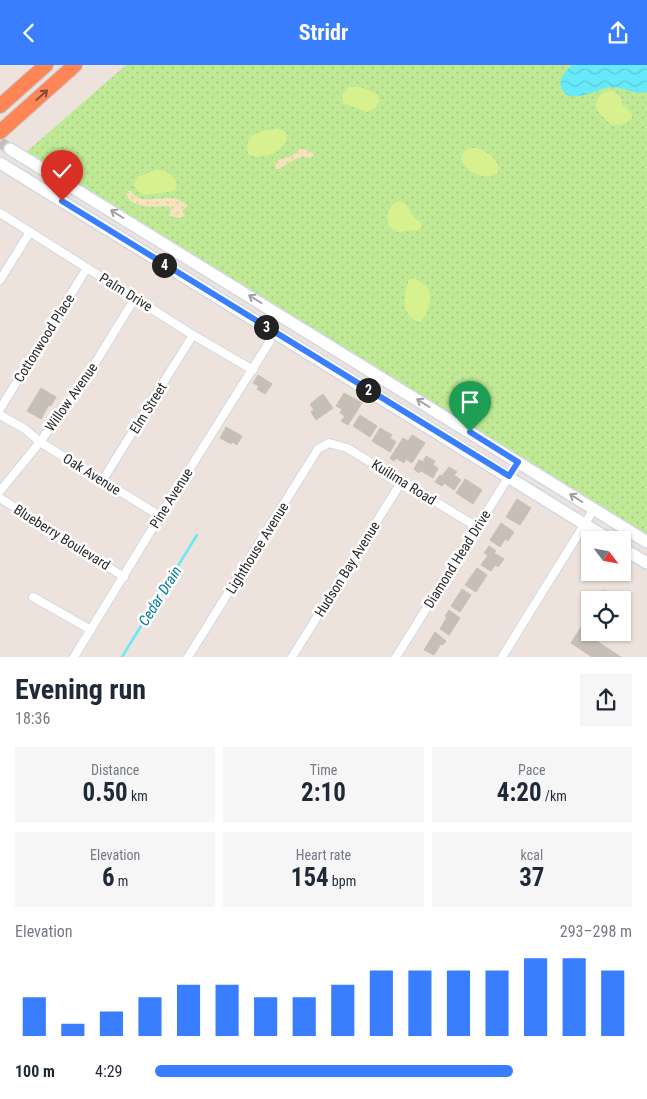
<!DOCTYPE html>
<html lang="en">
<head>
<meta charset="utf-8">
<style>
	body { margin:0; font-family:"Roboto Condensed",sans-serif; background:#f6f6f7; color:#1f2937; height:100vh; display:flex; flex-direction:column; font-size:19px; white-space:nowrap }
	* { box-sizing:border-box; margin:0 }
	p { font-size:16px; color:#747a83 }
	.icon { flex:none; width:28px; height:28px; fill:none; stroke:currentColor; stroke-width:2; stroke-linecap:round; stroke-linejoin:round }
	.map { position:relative; height:592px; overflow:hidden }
	.side { display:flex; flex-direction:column; background:#fff; flex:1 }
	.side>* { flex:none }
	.needle { width:32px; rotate:122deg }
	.buttons { position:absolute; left:581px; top:466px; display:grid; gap:10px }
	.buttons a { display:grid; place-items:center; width:50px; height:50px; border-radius:0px; background:#fff; box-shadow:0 1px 4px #0004; font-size:25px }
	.pin { position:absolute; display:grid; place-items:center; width:42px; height:42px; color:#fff; margin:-51px -21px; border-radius:50% 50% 50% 0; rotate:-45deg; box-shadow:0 0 5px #0007 }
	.pin .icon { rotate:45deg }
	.km { position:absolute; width:25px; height:25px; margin:-12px; border-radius:50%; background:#222; color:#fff; font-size:14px; line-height:25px; text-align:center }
	.round { display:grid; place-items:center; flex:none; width:52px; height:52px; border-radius:0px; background:#f6f6f7 }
	.overview { display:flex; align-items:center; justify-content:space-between; height:85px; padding:0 15px }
	h1 { font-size:28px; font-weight:700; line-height:38px }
	.stats { display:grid; grid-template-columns:repeat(3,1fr); gap:8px; height:85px; padding:5px 15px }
	.stats div { display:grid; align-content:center; border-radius:0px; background:#f6f6f7; text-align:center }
	.stats b { font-size:25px; font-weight:700 }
	.stats small { font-size:14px; font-weight:400 }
	.stats p { font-size:14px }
	.chart { height:140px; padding:10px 15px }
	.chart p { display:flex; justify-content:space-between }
	.chart svg { width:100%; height:90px; margin-top:5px; stroke:#387eff; stroke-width:6 }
	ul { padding:0 15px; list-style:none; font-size:16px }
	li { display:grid; grid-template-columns:80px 60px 1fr; align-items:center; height:38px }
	li i { height:12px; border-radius:6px; background:#387eff }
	header { display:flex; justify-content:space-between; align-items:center; height:65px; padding:0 15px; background:#387eff; color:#fff; font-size:22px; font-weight:700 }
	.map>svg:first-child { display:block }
</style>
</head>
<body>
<header><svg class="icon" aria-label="back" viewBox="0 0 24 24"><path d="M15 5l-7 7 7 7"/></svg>Stridr<svg class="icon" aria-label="share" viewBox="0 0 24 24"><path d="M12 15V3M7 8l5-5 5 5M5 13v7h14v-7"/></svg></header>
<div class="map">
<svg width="647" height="592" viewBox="0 0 647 592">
	<defs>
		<pattern id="grass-dots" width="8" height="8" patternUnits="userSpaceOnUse" patternTransform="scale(1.25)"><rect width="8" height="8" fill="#bfe994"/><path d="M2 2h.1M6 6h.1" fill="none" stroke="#a4c880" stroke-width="1.8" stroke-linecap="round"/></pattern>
		<pattern id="sand-dots" width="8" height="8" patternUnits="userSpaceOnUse" patternTransform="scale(1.25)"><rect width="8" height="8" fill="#f6e3bc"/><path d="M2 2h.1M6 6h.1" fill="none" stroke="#d3c3a2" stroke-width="1.8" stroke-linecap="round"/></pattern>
		<pattern id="water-waves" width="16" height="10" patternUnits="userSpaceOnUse" patternTransform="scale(1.25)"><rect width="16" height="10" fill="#66eaf9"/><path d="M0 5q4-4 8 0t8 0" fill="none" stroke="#59c9d6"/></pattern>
	</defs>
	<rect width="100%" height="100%" fill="#eee3dc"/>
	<path fill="url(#grass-dots)" d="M126 0H647V470L25 88Z"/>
	<g fill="url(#sand-dots)">
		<path d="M300 84 306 85 314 89 313 92C309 94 307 91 302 92 293 94 287 99 280 104H276L275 100 278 95 292 91Z"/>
		<path d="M128 126H131C144 146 171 122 187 141L182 146 185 151 182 153 169 151 171 144 169 141C156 142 129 144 126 128Z"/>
	</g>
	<g fill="#d8f18f">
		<path d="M349 22H360L377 29 380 36 375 43 367 47 343 38 342 30Z"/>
		<path d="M613 26 620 31 623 41 632 48V53L625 59 613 60C604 54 590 43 599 32 603 27 607 26 613 26Z"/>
		<path d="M277 64 285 66C295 84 260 97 248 89 243 69 261 65 277 64Z"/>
		<path d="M471 83C483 82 494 91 499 102L497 109C478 119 445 93 471 83Z"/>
		<path d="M155 105C166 105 173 109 177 119L175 126 144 130 137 126 134 120 138 112Z"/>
		<path d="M399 136C408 139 408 145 413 151 417 156 420 155 422 161L419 165 398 167 388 161C386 151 388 140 399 136Z"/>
		<path d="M413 213C417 215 424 218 427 222 434 230 428 251 420 257 401 252 403 230 409 215Z"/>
	</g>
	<path fill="url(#water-waves)" d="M572 0H647V27C635 30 624 22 612 22 598 22 571 42 562 24 557 15 566 6 572 0Z"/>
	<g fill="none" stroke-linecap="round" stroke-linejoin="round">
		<path stroke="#66eaf9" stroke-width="2.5" d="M122 592 197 470"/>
	</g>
	<g fill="#c6bfb8" stroke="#cabfb5">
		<path d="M258 310 272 319 265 329 257 324 259 321 253 318Z"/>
		<path d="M41 323 56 332 51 341 49 340 41 354 27 346Z"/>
		<path d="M344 328 362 338 348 360 341 356 345 351 340 348 342 344 336 341Z"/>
		<path d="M323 329 333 343 316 355 311 347 314 345 310 339Z"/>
		<path d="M360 350 377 361 370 372 353 361Z"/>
		<path d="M226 362 242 371 237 380 232 377 231 379 220 373Z"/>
		<path d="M380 363 392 370 390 373 396 377 390 387 372 376Z"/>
		<path d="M412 370 425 378 412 398 406 394 404 398 396 393 394 396 390 393 403 373 408 376Z"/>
		<path d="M426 391 435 396 433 400 438 403 433 413 421 406 419 408 414 404 419 395 423 397Z"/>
		<path d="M449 402 457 407 454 410 461 415 454 425 444 418 442 421 435 417 440 410 442 411Z"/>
		<path d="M465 414 482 425 473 439 456 428Z"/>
		<path d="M517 434 531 443 520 460 506 452Z"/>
		<path d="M501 458 514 467 508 476 505 474 500 482 490 475Z"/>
		<path d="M489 481 496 486 494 488 504 494 498 502 495 500 491 506 481 500 488 490 484 488Z"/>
		<path d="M477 503 487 510 476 527 465 520Z"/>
		<path d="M462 524 471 530 460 547 451 541Z"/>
		<path d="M604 525 617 533 616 535H598Z"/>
		<path d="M449 545 460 553 449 570 440 564 447 552 445 551Z"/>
		<path d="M590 547V568H595L592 573 621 592H592L571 578Z"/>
		<path d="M435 567 446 576 443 580 441 579 434 590 424 585Z"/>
	</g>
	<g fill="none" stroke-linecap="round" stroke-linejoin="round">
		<path stroke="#c7beb9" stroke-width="11" stroke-dasharray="11 5.5" stroke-linecap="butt" d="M0 77 10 84"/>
		<defs>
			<g id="street">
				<path d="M0 148 193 270 253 305"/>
				<path d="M0 215 30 167"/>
				<path d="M0 344 87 203"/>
				<path d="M0 350 25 364 40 377 160 451"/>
				<path d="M102 416 193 270"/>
				<path d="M0 426 40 377 86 313 135 233"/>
				<path d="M0 433 124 512"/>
				<path d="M33 532 91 565"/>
				<path d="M74 592 160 451 270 276"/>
				<path d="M188 592 318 384 329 378 347 383 477 462"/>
				<path d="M292 592 402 416"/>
				<path d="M396 592 518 397"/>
				<path d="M502 592 594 444"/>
			</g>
			<g id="secondary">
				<path d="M10 84 647 477"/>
				<path d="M0 98 610 475"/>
				<path d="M622 483 647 498"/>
			</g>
			<g id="highway">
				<path d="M0 41 46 0"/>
				<path d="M0 67 75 0"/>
			</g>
		</defs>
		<use href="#street" stroke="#d1d8e5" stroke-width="10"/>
		<use href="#secondary" stroke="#d1d8e5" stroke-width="14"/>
		<use href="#highway" stroke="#c4c4c4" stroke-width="16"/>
		<use href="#street" stroke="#fff" stroke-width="8"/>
		<use href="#secondary" stroke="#fff" stroke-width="11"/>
		<use href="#highway" stroke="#ff8456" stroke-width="14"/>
	</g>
	<defs><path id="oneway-shaft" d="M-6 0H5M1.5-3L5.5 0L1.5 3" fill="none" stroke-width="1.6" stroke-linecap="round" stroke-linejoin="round" transform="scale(1.25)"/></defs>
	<use stroke="#804f3c" href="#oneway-shaft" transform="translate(42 30) rotate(-42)"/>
	<g stroke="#a0a0a0">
		<use href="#oneway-shaft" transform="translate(117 149) rotate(-148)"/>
		<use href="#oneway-shaft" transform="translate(255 234) rotate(-148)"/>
		<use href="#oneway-shaft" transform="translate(423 338) rotate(-148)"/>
		<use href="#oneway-shaft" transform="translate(576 433) rotate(-148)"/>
	</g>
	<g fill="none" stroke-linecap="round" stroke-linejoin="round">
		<defs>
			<path id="route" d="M62 136 509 411 518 397 470 367"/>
		</defs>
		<use href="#route" stroke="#fff" stroke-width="10"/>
		<use href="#route" stroke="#387eff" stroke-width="6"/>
	</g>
	<g text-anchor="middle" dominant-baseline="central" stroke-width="5" stroke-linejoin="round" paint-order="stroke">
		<g font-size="14" fill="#2b2b2b" stroke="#fff">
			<text transform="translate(126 227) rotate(32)">Palm Drive</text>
			<text transform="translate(44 273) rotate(-58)">Cottonwood Place</text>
			<text transform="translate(71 332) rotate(-55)">Willow Avenue</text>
			<text transform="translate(148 343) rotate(-58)">Elm Street</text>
			<text transform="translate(92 409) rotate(32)">Oak Avenue</text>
			<text transform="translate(404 417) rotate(32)">Kuilima Road</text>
			<text transform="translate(171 433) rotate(-58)">Pine Avenue</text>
			<text transform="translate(62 472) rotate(32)">Blueberry Boulevard</text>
			<text transform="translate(257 483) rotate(-58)">Lighthouse Avenue</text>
			<text transform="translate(457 494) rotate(-58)">Diamond Head Drive</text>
			<text transform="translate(347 504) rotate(-58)">Hudson Bay Avenue</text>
		</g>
		<g font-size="15" font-style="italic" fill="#047e99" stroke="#fff">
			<text transform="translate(160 531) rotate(-58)">Cedar Drain</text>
		</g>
	</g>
</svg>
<div class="buttons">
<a><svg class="needle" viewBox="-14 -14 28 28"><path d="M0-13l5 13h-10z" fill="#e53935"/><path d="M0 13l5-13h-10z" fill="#747a83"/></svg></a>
<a><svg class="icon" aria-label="locate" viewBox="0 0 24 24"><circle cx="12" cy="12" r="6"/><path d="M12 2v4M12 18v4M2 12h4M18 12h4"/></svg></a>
</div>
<div class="pin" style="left:470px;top:367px;background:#1e9e55"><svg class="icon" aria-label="arrive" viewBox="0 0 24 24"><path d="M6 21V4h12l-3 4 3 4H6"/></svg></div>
<div class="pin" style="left:62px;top:136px;background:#d93025"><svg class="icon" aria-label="check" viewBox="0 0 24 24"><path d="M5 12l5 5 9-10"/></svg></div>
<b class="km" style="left:368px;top:325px">2</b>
<b class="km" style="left:266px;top:262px">3</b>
<b class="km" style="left:164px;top:200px">4</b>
</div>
<section class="side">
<div class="overview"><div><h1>Evening run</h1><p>18:36</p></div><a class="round"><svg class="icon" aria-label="share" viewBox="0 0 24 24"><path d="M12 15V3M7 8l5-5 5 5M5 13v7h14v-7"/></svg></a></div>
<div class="stats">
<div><p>Distance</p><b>0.50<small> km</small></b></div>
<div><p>Time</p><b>2:10</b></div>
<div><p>Pace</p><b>4:20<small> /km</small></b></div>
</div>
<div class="stats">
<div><p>Elevation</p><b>6<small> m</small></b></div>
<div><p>Heart rate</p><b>154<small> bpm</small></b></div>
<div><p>kcal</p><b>37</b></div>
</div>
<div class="chart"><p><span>Elevation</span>293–298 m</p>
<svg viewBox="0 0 160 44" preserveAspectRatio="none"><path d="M5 44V25M15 44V38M25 44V32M35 44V25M45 44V19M55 44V19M65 44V25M75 44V25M85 44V19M95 44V12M105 44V12M115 44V12M125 44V12M135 44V6M145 44V6M155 44V12"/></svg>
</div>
<ul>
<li><b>100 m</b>4:29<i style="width:75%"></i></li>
</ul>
</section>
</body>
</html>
